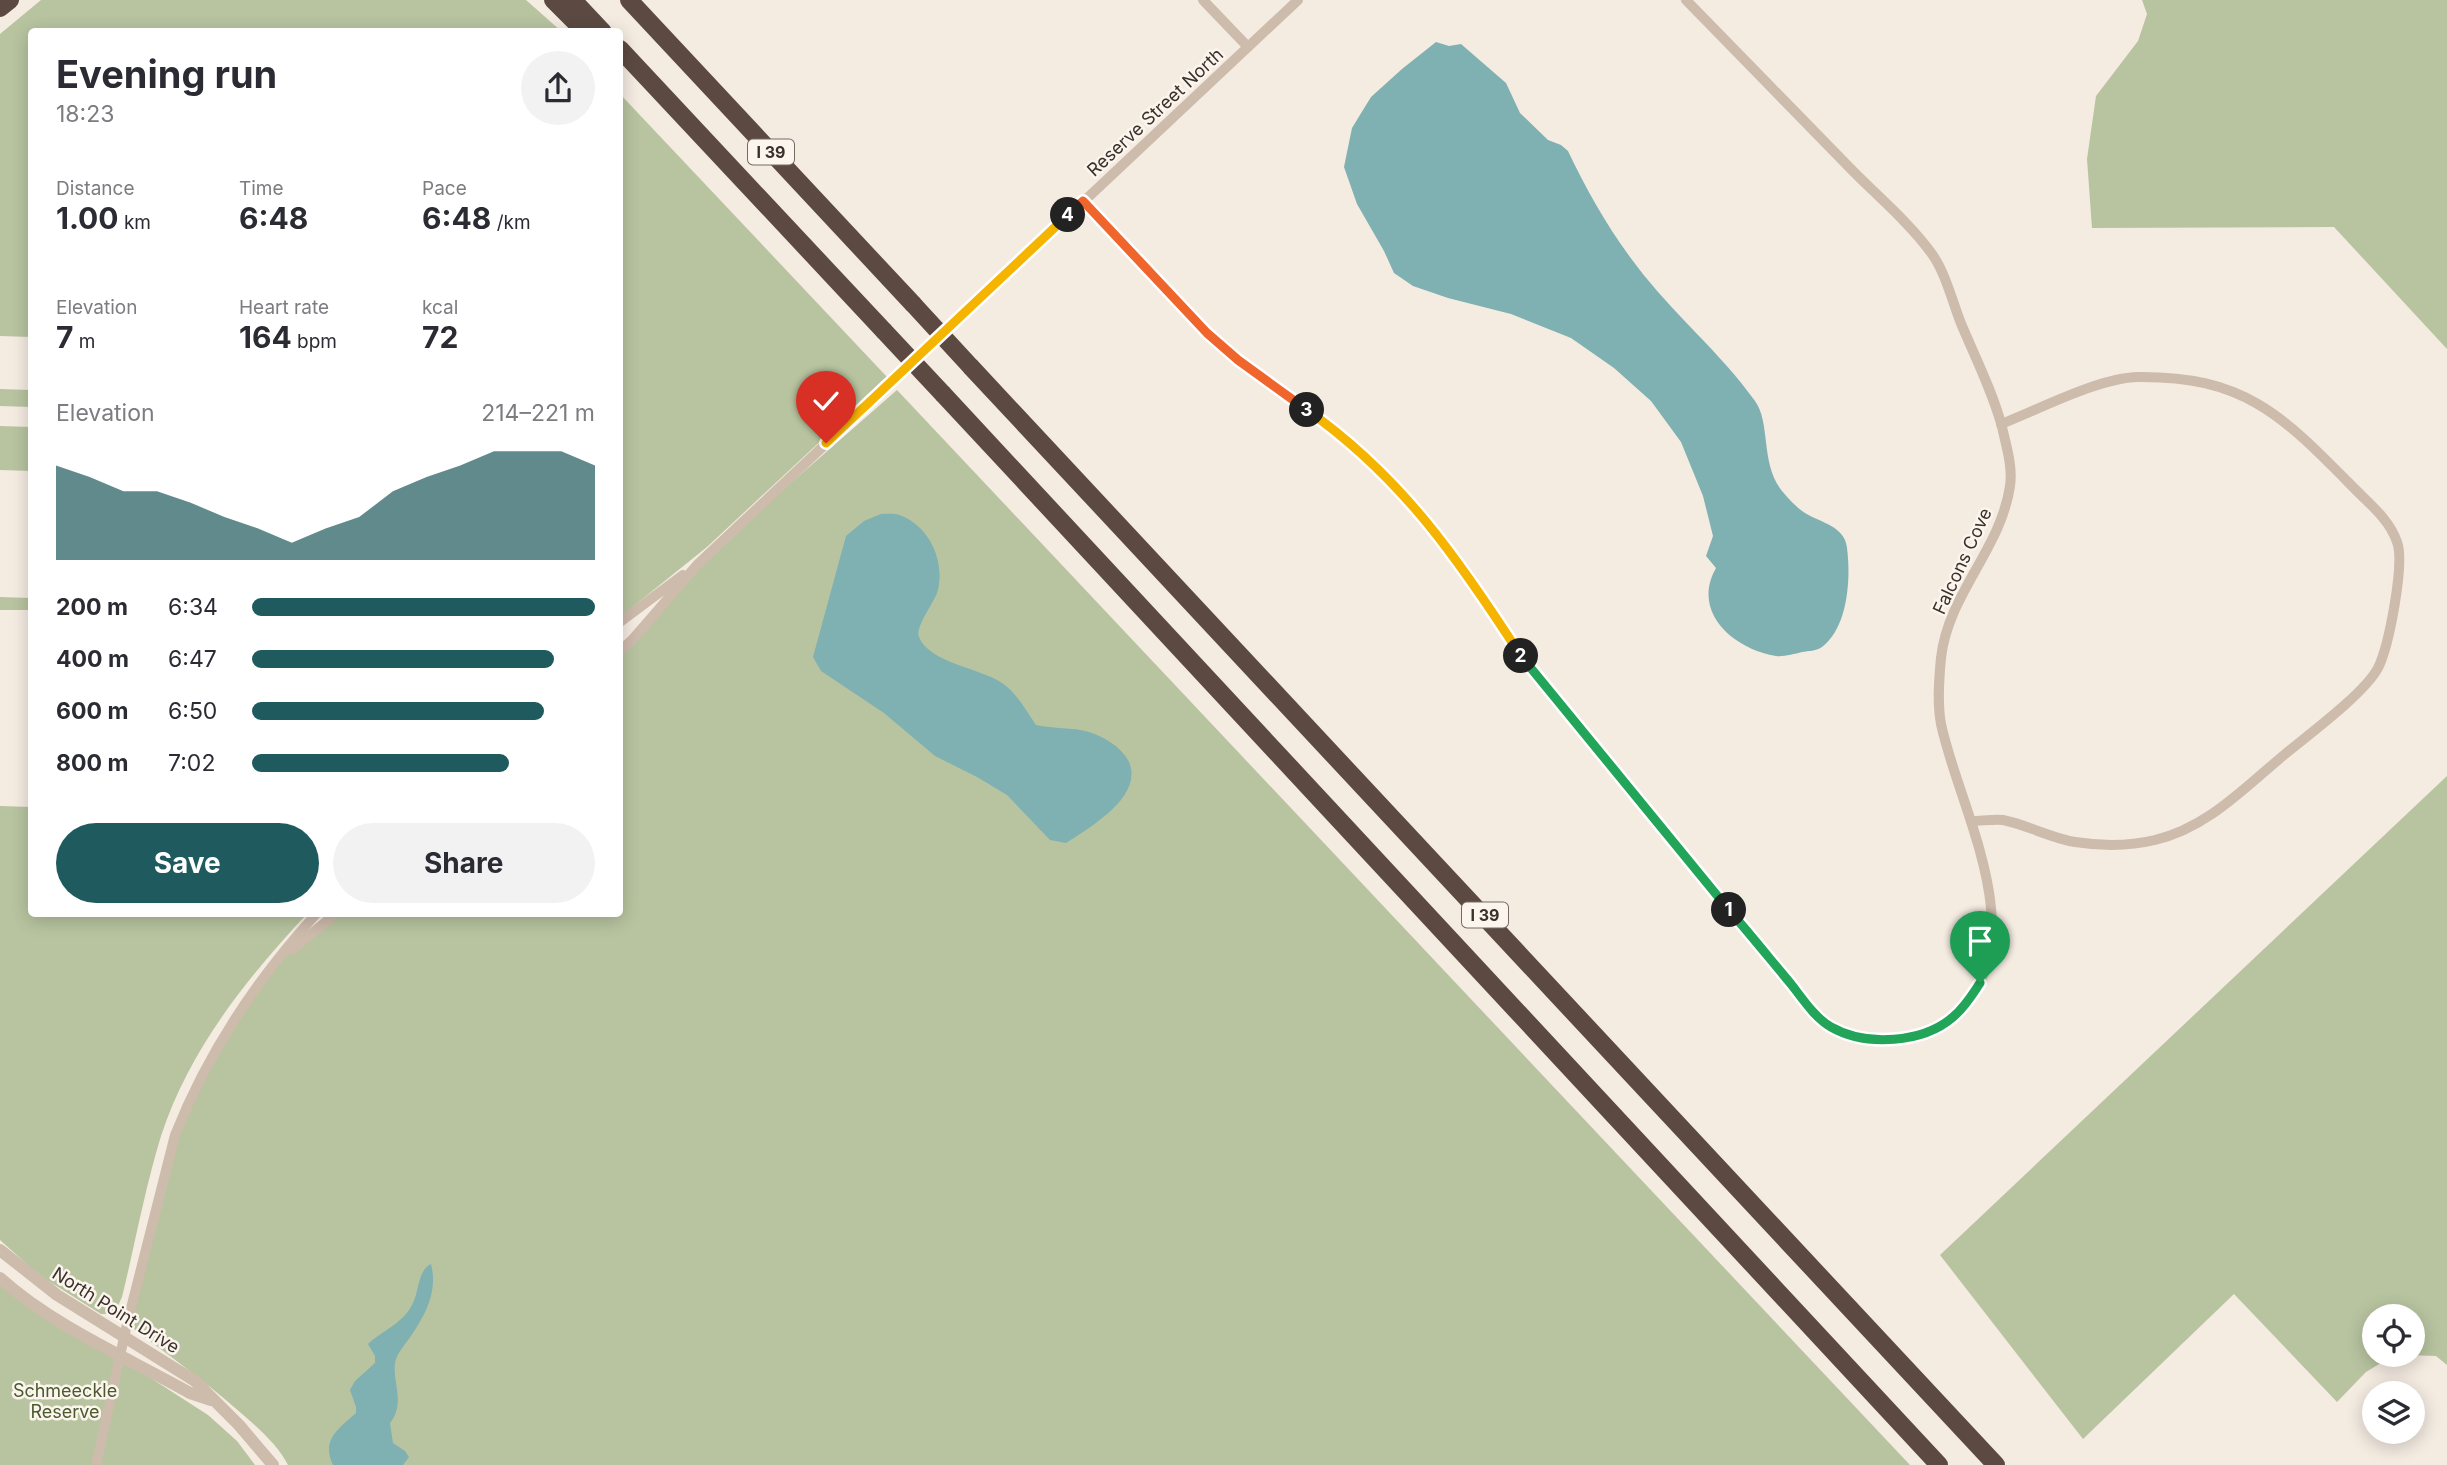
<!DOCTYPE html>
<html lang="en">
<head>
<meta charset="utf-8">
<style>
	body { margin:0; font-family:Inter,sans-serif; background:#f2f2f3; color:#2b2b33; height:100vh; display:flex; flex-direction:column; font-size:26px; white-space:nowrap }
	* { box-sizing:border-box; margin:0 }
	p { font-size:23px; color:#7c7c81 }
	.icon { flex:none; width:38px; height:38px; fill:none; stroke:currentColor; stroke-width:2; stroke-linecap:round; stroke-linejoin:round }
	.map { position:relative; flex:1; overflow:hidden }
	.side { position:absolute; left:28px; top:28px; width:595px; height:889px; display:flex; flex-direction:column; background:#fff; border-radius:7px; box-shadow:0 4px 18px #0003 }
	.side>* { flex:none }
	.controls { position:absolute; left:2362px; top:1304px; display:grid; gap:14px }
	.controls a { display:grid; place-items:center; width:63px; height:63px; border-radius:50%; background:#fff; box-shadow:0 4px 18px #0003; font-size:35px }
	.pin { position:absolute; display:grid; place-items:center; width:60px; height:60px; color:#fff; margin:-72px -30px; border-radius:50% 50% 50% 0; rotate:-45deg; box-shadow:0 0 7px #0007 }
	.pin .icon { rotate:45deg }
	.km { position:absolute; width:35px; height:35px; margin:-18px; border-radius:50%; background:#222; color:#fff; font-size:19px; line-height:35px; text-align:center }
	.round { display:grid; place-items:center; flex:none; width:74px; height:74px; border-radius:37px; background:#f2f2f3 }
	.overview { display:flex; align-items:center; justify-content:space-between; height:119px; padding:0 28px }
	h1 { font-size:38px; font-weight:700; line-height:52px }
	.figures { display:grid; grid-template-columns:repeat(3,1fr); gap:10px; height:119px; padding:7px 28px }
	.figures div { display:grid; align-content:center }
	.figures b { font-size:30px; font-weight:700 }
	.figures small { font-size:19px; font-weight:400 }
	.figures p { font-size:19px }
	.chart { height:196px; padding:14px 28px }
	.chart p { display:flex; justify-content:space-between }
	.chart svg { width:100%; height:126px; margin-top:7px; fill:#1f5a5e; opacity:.7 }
	.action { display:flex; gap:14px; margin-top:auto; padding:14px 28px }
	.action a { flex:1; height:80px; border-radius:42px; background:#1f5a5e; color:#fff; font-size:28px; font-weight:700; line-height:80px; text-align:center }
	.action a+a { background:#f2f2f3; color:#2b2b33 }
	ul { padding:0 28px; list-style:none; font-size:23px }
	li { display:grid; grid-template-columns:112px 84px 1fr; align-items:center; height:52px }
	li i { height:18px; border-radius:9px; background:#1f5a5e }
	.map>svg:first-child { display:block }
</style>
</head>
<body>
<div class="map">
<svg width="2447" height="1465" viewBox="0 0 2447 1465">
	<rect width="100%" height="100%" fill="#f4ebe1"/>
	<g fill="#b8c4a0">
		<path d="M41 0H526L561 31 32 32 31 337 0 336V34Z"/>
		<path d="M2142 0H2447V349L2334 227 2092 228 2087 159 2096 96 2138 41 2147 14Z"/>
		<path d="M620 94 888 378 707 547 620 617Z"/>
		<path d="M0 389 31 390V407L0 406Z"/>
		<path d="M897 390 1910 1465H288C278 1445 258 1428 241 1413 205 1381 166 1353 127 1324L175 1135 199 1078 276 964 335 914H620V651L697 565Z"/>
		<path d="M0 426 31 427V471L0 470Z"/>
		<path d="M0 597 31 598V610H0Z"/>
		<path d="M2447 776V1365L2436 1356 2405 1355 2413 1354V1316H2375V1354L2394 1355 2366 1372 2337 1402 2234 1294 2083 1439 1940 1255Z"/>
		<path d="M0 806 31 807 32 914H307C247 978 189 1050 161 1136 145 1188 135 1244 122 1297L117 1308 110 1314H101L39 1275 0 1240Z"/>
		<path d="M0 1278 11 1288 208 1415 237 1441 255 1465H0Z"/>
	</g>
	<g fill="#7fb0b2">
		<path d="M1436 42 1449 46 1461 44 1506 83 1520 113 1548 140 1561 145 1568 151C1587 191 1609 230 1636 265 1672 313 1720 352 1755 401 1771 423 1760 463 1782 491 1788 498 1797 508 1805 513 1821 523 1845 526 1847 548 1851 579 1848 627 1822 647 1817 651 1808 651 1802 652 1794 654 1783 657 1776 656 1733 649 1691 612 1716 568L1706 556 1713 536 1703 496 1681 442 1651 401 1614 368 1571 338 1511 314 1448 298 1413 286 1394 273 1384 251 1357 204 1344 167 1352 128 1371 97 1402 69Z"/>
		<path d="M881 514C888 514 896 513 902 516 931 528 946 564 937 593 933 604 915 627 919 637 929 663 981 668 1002 683 1017 693 1026 711 1036 725 1054 729 1072 727 1089 732 1104 737 1120 746 1128 760 1146 795 1091 827 1066 843L1050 840 1007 795 977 777 935 756 884 713 821 671 813 657 846 536 864 521Z"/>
		<path d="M431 1264C438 1291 426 1314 411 1336 406 1343 399 1351 396 1359 390 1378 407 1402 390 1423L393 1443 405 1451 409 1457 403 1465H333C321 1440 338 1429 356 1413V1407L350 1390 355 1381 375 1363V1356L368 1344C383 1330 404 1323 413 1303 419 1291 418 1270 431 1264Z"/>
	</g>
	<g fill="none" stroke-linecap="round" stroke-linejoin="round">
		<g stroke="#cdbbac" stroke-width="10">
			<path d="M1203 0 1248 47"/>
			<path d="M1083 201 1207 333 1238 361 1315 415 1379 468 1421 513 1470 577 1527 666 1807 1004C1833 1030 1844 1038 1882 1039 1911 1040 1941 1030 1961 1009 2033 934 1959 809 1941 724 1937 703 1939 679 1941 658 1948 594 2001 549 2010 486 2013 467 2006 445 2002 427 1993 392 1974 355 1960 321 1952 300 1945 272 1932 254 1909 222 1876 195 1849 167 1795 111 1740 56 1686 0"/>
			<path d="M620 622 683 575"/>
			<path d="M620 651 632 640 697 565 1298 0"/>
			<path d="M1971 821C1981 821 1993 819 2003 820 2028 825 2050 838 2075 842 2101 846 2130 846 2155 840 2207 828 2244 788 2284 755 2308 735 2364 694 2378 668 2389 646 2405 563 2397 542 2389 518 2367 502 2350 484 2281 414 2243 376 2138 377 2098 378 2040 409 2001 424"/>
			<path d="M292 950 335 914"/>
			<path d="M96 1465 127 1324 175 1135C208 1052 257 979 316 914"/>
		</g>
		<g stroke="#cdbbac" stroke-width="12">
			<path d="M0 1250 57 1295 195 1381 239 1425 273 1465"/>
			<path d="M0 1278C53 1326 128 1358 190 1393L211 1400"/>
		</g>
		<g stroke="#5c4a42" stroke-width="18">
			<path d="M553 0 585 32"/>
			<path d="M573 0 603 32"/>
			<path d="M629 0 913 304"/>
			<path d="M0 8 10 0"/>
			<path d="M620 49 884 331"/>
			<path d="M971 367 1996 1465"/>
			<path d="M943 394 1939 1465"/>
		</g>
		<g stroke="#5c4a42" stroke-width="18">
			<path d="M913 304 971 367"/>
			<path d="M884 331 943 394"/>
		</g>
	</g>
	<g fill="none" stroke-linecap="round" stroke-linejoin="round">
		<defs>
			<path id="split-1" d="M1729 910C1750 934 1770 959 1791 984 1802 998 1815 1018 1831 1027 1866 1047 1923 1043 1953 1017 1965 1007 1972 995 1980 983"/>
			<path id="split-2" d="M1521 656 1729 910"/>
			<path id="split-3" d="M1307 410C1402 477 1459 560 1521 656"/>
			<path id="split-4" d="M1068 215 1083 201 1207 333 1238 360 1307 410"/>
			<path id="split-5" d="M826 443 1068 215"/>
		</defs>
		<use href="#split-1" stroke="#fff" stroke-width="14"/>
		<use href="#split-2" stroke="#fff" stroke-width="14"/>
		<use href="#split-3" stroke="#fff" stroke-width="14"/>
		<use href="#split-4" stroke="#fff" stroke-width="14"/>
		<use href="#split-5" stroke="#fff" stroke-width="14"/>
		<use href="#split-1" stroke="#22a559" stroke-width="9"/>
		<use href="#split-2" stroke="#22a559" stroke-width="9"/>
		<use href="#split-3" stroke="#f5b400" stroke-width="9"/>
		<use href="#split-4" stroke="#f0652b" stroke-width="9"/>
		<use href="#split-5" stroke="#f5b400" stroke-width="9"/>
	</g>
	<g text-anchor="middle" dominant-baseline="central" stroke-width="5" stroke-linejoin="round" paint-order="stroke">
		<g fill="#fbf5ee" stroke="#756b66" stroke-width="2">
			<rect x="748" y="139.5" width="46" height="25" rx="5"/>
			<rect x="1462" y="902.5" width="46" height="25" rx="5"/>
		</g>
		<g font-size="16" font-weight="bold" fill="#3b302b">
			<text x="771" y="152">I 39</text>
			<text x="1485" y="915">I 39</text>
		</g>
		<g font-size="18" fill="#3b302b" stroke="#fbf5ee">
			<text transform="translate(1155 112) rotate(-43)">Reserve Street North</text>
			<text transform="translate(1962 561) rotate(-65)">Falcons Cove</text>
			<text transform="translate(116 1310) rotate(32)">North Point Drive</text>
		</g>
		<g font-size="18" fill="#4a5a2e" stroke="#fbf5ee">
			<text x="65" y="1390">Schmeeckle<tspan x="65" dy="21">Reserve</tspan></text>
		</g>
	</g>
</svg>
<div class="controls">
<a><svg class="icon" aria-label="locate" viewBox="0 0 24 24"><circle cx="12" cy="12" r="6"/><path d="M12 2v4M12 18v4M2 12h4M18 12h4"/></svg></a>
<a><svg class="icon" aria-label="layers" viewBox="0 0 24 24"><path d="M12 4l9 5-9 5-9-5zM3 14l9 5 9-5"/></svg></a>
</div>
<div class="pin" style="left:1980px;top:983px;background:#1e9e55"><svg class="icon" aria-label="arrive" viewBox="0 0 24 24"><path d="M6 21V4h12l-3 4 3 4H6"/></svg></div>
<div class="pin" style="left:826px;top:443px;background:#d93025"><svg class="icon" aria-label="check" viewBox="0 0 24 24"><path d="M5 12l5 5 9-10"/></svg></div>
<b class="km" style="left:1729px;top:910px">1</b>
<b class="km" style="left:1521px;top:656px">2</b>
<b class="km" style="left:1307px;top:410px">3</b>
<b class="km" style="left:1068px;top:215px">4</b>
<section class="side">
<div class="overview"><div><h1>Evening run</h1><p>18:23</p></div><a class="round"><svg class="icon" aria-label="share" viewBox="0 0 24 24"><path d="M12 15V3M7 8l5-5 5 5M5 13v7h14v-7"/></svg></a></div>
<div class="figures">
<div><p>Distance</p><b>1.00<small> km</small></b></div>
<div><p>Time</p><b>6:48</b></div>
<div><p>Pace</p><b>6:48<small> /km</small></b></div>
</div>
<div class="figures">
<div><p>Elevation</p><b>7<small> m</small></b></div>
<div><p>Heart rate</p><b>164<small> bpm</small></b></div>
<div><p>kcal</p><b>72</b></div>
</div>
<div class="chart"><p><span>Elevation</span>214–221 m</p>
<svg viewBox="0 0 160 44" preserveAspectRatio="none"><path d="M0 44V11L10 15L20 20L30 20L40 24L50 29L60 33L70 38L80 33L90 29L100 20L110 15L120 11L130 6L140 6L150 6L160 11V44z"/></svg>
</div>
<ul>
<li><b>200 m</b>6:34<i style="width:100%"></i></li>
<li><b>400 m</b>6:47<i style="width:88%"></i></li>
<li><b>600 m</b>6:50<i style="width:85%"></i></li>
<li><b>800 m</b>7:02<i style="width:75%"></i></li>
</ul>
<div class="action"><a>Save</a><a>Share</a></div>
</section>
</div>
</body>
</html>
